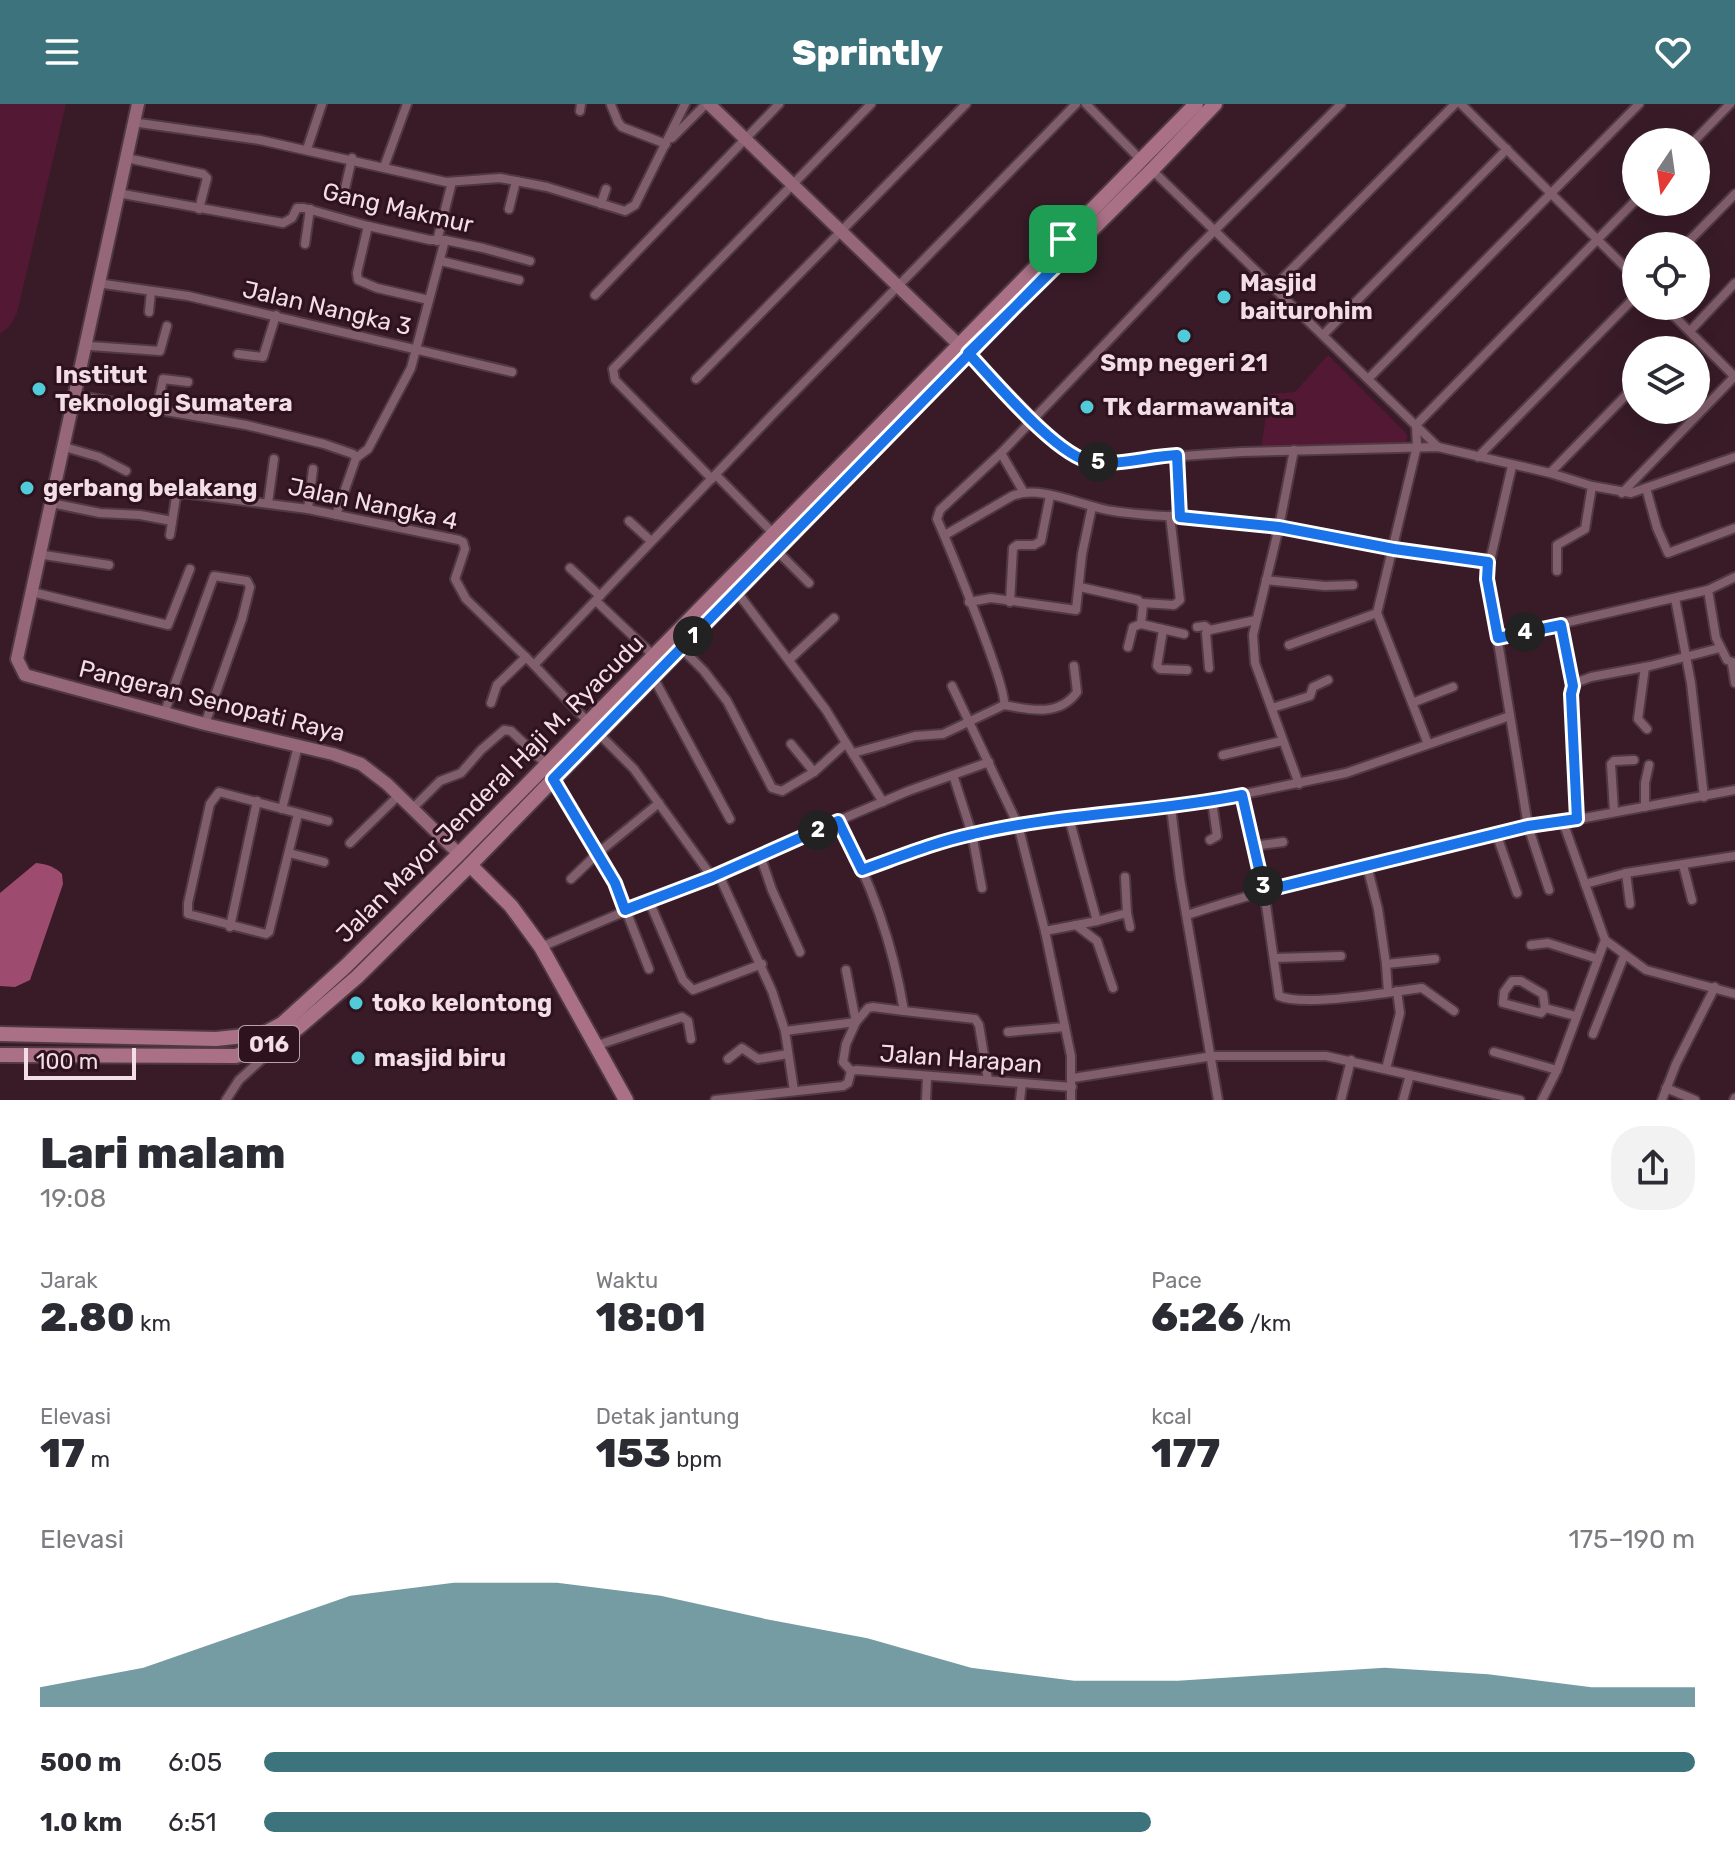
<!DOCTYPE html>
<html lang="id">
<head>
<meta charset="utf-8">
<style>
	body { margin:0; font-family:Rubik,sans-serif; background:#f2f2f3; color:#2b2b33; height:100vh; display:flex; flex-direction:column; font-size:30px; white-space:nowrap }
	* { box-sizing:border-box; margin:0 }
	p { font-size:26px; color:#7c7c81 }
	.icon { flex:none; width:44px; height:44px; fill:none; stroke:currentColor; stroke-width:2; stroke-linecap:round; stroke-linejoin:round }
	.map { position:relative; height:996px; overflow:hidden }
	.details { display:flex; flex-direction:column; background:#fff; flex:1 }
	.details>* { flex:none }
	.needle { width:52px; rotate:193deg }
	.buttons { position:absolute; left:1622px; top:24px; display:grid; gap:16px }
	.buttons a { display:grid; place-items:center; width:88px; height:88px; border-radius:50%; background:#fff; box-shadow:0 8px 32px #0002; font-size:40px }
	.scale { position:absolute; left:24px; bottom:20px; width:112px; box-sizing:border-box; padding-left:8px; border:4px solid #f3dee5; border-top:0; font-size:22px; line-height:28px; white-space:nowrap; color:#f3dee5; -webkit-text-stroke:6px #2e121e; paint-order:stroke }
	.pin { position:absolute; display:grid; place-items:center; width:68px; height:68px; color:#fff; margin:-34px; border-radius:16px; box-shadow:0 4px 12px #0006 }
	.km { position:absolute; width:40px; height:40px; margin:-20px; border-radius:50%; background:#222; color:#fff; font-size:22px; line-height:40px; text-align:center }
	.round { display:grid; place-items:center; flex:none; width:84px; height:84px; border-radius:32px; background:#f2f2f3 }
	.summary { display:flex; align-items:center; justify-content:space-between; height:136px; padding:0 40px }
	h1 { font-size:44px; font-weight:800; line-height:60px }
	.metrics { display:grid; grid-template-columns:repeat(3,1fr); gap:12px; height:136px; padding:8px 40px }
	.metrics div { display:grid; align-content:center }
	.metrics b { font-size:40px; font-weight:800 }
	.metrics small { font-size:22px; font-weight:400 }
	.metrics p { font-size:22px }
	.chart { height:224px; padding:16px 40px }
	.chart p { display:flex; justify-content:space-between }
	.chart svg { width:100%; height:144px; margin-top:8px; fill:#3d737d; opacity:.7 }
	ul { padding:0 40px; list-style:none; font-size:26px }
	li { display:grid; grid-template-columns:128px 96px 1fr; align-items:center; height:60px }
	li i { height:20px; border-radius:10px; background:#3d737d }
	header { display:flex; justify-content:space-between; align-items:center; height:104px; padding:0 40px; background:#3d737d; color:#fff; font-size:36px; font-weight:800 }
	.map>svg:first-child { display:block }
</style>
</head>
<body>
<header><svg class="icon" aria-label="menu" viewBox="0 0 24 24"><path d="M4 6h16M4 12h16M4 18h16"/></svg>Sprintly<svg class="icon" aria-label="heart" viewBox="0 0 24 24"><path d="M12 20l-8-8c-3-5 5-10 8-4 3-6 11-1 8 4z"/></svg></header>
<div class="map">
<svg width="1735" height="996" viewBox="0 0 1735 996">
	<rect width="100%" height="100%" fill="#381b27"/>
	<g fill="#531833">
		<path d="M0 0H66L17 209 10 222 0 230Z"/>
		<path d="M1328 251 1405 328 1408 333 1404 340 1261 345 1269 290 1295 288Z"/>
	</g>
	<path fill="#9d4b6e" d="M36 759C47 760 55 763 62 770L63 780 30 876 15 883 0 882V789Z"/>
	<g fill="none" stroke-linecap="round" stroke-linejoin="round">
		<defs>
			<g id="street">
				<path d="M1086 0 1141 56"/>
				<path d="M1461 0 1636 174"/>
				<path d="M611 1 618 18 622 23 666 40"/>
				<path d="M580 7 581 0"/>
				<path d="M139 19 260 36 446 78 500 74 516 77 547 83 625 107 635 101 685 0"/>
				<path d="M672 34 706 0"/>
				<path d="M1693 38 1730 0"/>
				<path d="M307 45 322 0"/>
				<path d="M131 55 203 70 207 74 199 105"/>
				<path d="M384 63 407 0"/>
				<path d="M1152 66 1438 343"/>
				<path d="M344 89 352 54"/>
				<path d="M123 90 283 119 292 114 297 104H304L368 122 430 136H445L483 144 530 157"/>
				<path d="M601 100 606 85"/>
				<path d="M509 105 516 77"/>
				<path d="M368 122 357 169 358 176 377 184 429 196"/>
				<path d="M437 137 452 78"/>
				<path d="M305 140 310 105"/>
				<path d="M1684 142 1735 90"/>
				<path d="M441 157 519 176"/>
				<path d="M104 180 188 192 512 268"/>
				<path d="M1274 183 1455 0"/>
				<path d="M595 191 779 0"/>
				<path d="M1664 202 1735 273"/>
				<path d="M149 208 151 187"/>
				<path d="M1690 227 1735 179"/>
				<path d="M1324 230 1507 45"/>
				<path d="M90 242 160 247 167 222"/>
				<path d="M968 249 1063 344 1072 351 1095 358 1241 348 1438 343 1550 369 1592 382 1631 389 1735 353"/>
				<path d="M238 250 263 253 276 211"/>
				<path d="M1369 274 1639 0"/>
				<path d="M696 275 966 0"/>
				<path d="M74 291 246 321 324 340 353 350 356 354 336 411"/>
				<path d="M157 305 163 275 188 278"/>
				<path d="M68 344 99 353 126 367"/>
				<path d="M1294 346 1279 423 1253 531 1255 559 1299 680"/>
				<path d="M1001 349 1023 387"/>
				<path d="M1177 351 1180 413"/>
				<path d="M1478 353 1636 192"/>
				<path d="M356 354 368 345 411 264 445 136"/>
				<path d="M1512 362 1487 470 1528 722 1549 786"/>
				<path d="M1550 369 1636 281"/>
				<path d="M716 371 774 430"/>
				<path d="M712 375 615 276 613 265 871 0"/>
				<path d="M1646 384 1657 424 1668 449 1735 424"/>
				<path d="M1622 389 1735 272"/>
				<path d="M268 399 274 355"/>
				<path d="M56 400 100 409 140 411 172 417"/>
				<path d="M308 405 313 365"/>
				<path d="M629 417 651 437"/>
				<path d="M170 431 176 393 183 389 308 405 459 436 463 438 465 445 455 475 466 495 534 561 588 618"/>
				<path d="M945 431 1012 392C1041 380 1083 403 1113 407 1157 414 1203 412 1247 418 1328 428 1408 448 1488 458"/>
				<path d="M777 447 809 479"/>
				<path d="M44 451 109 461"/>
				<path d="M570 464 600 492"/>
				<path d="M1557 467V441L1585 425 1592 382"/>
				<path d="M1266 476 1325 482 1353 481"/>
				<path d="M1080 483 1138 496 1143 501 1141 520 1184 530"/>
				<path d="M1708 486 1716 534 1727 556 1735 559"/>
				<path d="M737 488 826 606 846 639 814 668 791 640"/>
				<path d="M36 489 168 521 190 465"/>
				<path d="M1675 494 1691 579 1704 693"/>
				<path d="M596 497 653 551"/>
				<path d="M969 498 991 494 1076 506 1082 450 1092 403"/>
				<path d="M1010 498 1013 444 1017 441H1034L1041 437 1050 392"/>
				<path d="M1142 499 1174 501 1180 496 1170 412"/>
				<path d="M1561 521 1573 582"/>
				<path d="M1197 523 1205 522 1210 526 1256 516"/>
				<path d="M1163 526 1157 562 1160 565 1187 566"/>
				<path d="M1498 534 1708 486 1735 473"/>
				<path d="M1289 541 1377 509"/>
				<path d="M1128 543 1133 523 1141 520"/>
				<path d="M681 544 704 567 727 597 772 684 782 687 814 668"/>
				<path d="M789 556 834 514"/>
				<path d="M1732 560 1735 579"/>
				<path d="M534 561 774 309 1076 0"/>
				<path d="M1645 563 1638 615 1647 625"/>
				<path d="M1209 564 1206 529 1210 526"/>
				<path d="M653 573 730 715"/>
				<path d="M952 582 1018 721 1045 827 1071 952V996"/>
				<path d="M491 599 497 581 526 553"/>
				<path d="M1412 599 1453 583"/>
				<path d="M1004 601C1030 606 1059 613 1077 588L1074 562"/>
				<path d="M1272 604 1310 592 1313 583 1328 576"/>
				<path d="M164 610 214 472 247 477 250 483 242 515 205 620"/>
				<path d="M598 629 634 665 712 773"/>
				<path d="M846 639 883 698"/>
				<path d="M1428 640 1377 509 1417 342 1416 321 1636 96"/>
				<path d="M853 649 915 632 943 630 1004 601C1008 585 948 440 937 415L940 406 1001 349 1190 151 1341 0"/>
				<path d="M1223 651 1282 637"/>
				<path d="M953 671 972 730 982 784"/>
				<path d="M553 675 615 779 649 865"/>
				<path d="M1242 691 1264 787 1279 892C1303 903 1392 888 1422 884L1454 907"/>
				<path d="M1645 703V679L1649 661"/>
				<path d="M1171 704 1180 775 1218 996"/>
				<path d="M282 705 298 642"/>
				<path d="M412 705 440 677 461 669 481 646 504 626 511 627 547 661"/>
				<path d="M1614 707 1611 660 1614 657 1634 656"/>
				<path d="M298 710 269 828 266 830 188 810V799L210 700 219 688 328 717"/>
				<path d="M1577 715 1571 590 1575 579 1591 573 1650 562 1720 544"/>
				<path d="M1563 718 1735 686"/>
				<path d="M1496 729 1517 789"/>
				<path d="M1210 736 1217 732 1212 697"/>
				<path d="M350 739 399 691"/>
				<path d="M1253 742 1283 738"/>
				<path d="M289 749 324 758"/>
				<path d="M760 751 772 786 800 848"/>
				<path d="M1683 761 1692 796"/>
				<path d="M1367 762 1378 805 1386 860 1435 855"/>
				<path d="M862 766 972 730 1079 712 1191 701 1346 669 1510 612"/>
				<path d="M718 769 772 887 785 927 794 987"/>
				<path d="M1626 769 1630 800"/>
				<path d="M1125 773 1127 809"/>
				<path d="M571 775 598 749 659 699"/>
				<path d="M1585 780 1626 769 1735 752"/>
				<path d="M649 797 683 876 693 886 762 860"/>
				<path d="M1187 811C1246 791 1305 777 1365 762 1431 746 1496 725 1563 718L1605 836 1557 966 1542 996"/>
				<path d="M1097 817 1127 809 1130 823"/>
				<path d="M1076 821 1097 837 1113 884"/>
				<path d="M230 823 257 697"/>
				<path d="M1045 827 1097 817 1069 714"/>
				<path d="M1605 836 1646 866 1735 890"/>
				<path d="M1531 841 1548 839 1598 855"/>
				<path d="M541 843 908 687 989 658"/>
				<path d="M1275 854 1341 852"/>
				<path d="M1386 860 1388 888"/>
				<path d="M846 866 856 918 846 940 843 958 851 967"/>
				<path d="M1545 904 1543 890 1521 877H1512L1504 888 1503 899 1541 909 1545 904 1576 912"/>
				<path d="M904 907 975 915 979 921 988 976"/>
				<path d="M785 927 856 918 868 904 873 903 904 907C893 840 871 777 838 717"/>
				<path d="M1008 928 1065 923"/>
				<path d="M1593 930 1624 852"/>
				<path d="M595 942 682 913 688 917 691 935"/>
				<path d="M1494 948 1557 966"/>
				<path d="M728 955 742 944 758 955 788 950"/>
				<path d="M1386 965 1400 909 1397 887"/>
				<path d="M1073 974 1213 952H1326L1520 996"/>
				<path d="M1666 984 1695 996"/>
				<path d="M226 996 239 976 283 936"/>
				<path d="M715 996 843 982 848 979 851 967 857 966 1072 983"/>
				<path d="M926 996 927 973"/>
				<path d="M1020 996 1022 979"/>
				<path d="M1341 996 1351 956"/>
				<path d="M1403 996 1410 971"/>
				<path d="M1662 996 1676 960 1715 883"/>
				<path d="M1734 996 1735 994"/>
			</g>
			<g id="secondary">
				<path d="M138 0 17 555 25 571 205 620 333 650 361 660 387 680 459 750"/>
				<path d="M709 0 958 240"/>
			</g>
			<g id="primary">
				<path d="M470 761 511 802 541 843 626 996"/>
				<path d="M0 930 216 935 263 930 282 920 346 862 459 750 1196 0"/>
				<path d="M0 951 236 952 286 933 299 923 357 873 470 761 968 249 1152 66 1215 0"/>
			</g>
		</defs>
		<use href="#street" stroke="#513943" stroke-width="12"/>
		<use href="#secondary" stroke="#513943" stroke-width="16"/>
		<use href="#primary" stroke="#513943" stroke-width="18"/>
		<use href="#street" stroke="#815e6b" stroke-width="8"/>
		<use href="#secondary" stroke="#956778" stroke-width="12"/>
		<use href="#primary" stroke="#a97086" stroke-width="14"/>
	</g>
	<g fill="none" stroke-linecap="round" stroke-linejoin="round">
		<defs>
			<path id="route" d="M1063 135 1046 153 1053 154 1055 162 553 675 615 779 625 806 712 773 838 717 862 766C899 753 935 738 973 730 1062 709 1153 709 1242 691L1264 787 1528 722 1577 715 1571 590 1573 582 1561 521 1498 534 1487 475 1488 458 1394 445 1279 423 1180 413 1177 351C1150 352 1119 362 1092 358 1057 353 994 276 968 249L1074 145 1067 143 1063 135"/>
		</defs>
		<use href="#route" stroke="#fff" stroke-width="16"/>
		<use href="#route" stroke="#1a73e8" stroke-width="10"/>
	</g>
	<g fill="#52cbd8" stroke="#2e121e" stroke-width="3">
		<circle cx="1224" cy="193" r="8"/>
		<circle cx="1184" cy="232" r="8"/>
		<circle cx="39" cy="285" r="8"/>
		<circle cx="1087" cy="303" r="8"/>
		<circle cx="27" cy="384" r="8"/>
		<circle cx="356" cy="899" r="8"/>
		<circle cx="358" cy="954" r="8"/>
	</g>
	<g text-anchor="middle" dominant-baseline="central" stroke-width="6" stroke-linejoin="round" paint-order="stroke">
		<rect fill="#2e121e" stroke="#b8a1a9" stroke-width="2" x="239" y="922" width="60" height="36" rx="6"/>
		<g font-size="22" font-weight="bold" fill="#f3dee5">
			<text x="269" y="940">016</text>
		</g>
		<g font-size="24" fill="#f3dee5" stroke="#2e121e">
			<text transform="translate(398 104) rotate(13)">Gang Makmur</text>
			<text transform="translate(327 204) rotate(13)">Jalan Nangka 3</text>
			<text transform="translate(373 400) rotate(12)">Jalan Nangka 4</text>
			<text transform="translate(212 597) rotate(14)">Pangeran Senopati Raya</text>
			<text transform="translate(490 685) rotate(-45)">Jalan Mayor Jenderal Haji M. Ryacudu</text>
			<text transform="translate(961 955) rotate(4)">Jalan Harapan</text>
		</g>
		<g font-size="24" font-weight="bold" fill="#f3dee5" stroke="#2e121e" text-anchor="start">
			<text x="1240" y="179">Masjid<tspan x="1240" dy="28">baiturohim</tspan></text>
			<text x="1184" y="259" text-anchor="middle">Smp negeri 21</text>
			<text x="55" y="271">Institut<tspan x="55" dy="28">Teknologi Sumatera</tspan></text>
			<text x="1103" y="303">Tk darmawanita</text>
			<text x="43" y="384">gerbang belakang</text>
			<text x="372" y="899">toko kelontong</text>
			<text x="374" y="954">masjid biru</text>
		</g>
	</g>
</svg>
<div class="buttons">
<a><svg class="needle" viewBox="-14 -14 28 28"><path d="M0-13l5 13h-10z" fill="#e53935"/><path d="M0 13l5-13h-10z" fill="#7c7c81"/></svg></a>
<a><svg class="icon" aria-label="locate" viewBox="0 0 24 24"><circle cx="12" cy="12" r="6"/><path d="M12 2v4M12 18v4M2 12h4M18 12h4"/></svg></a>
<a><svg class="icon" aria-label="layers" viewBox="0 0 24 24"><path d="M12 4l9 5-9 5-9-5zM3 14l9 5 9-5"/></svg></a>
</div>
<div class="scale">100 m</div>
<div class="pin" style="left:1063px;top:135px;background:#1e9e55"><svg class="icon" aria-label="arrive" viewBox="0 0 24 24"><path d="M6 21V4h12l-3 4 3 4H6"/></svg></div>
<b class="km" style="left:693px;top:532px">1</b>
<b class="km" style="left:818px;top:726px">2</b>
<b class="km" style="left:1263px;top:782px">3</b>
<b class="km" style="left:1525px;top:528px">4</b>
<b class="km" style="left:1098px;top:358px">5</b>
</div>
<section class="details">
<div class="summary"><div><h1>Lari malam</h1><p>19:08</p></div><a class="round"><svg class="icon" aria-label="share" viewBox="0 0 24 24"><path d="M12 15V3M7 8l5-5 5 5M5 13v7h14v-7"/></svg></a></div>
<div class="metrics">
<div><p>Jarak</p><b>2.80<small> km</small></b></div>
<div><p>Waktu</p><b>18:01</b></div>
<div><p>Pace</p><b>6:26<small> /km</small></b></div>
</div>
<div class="metrics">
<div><p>Elevasi</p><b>17<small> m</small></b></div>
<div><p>Detak jantung</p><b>153<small> bpm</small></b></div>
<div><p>kcal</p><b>177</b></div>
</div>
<div class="chart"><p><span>Elevasi</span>175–190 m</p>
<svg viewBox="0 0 160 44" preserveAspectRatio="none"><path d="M0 44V38L10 32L20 21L30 10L40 6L50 6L60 10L70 17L80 23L90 32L100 36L110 36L120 34L130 32L140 34L150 38L160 38V44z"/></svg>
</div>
<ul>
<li><b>500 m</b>6:05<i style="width:100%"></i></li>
<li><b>1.0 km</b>6:51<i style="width:62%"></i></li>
</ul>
</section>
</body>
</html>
